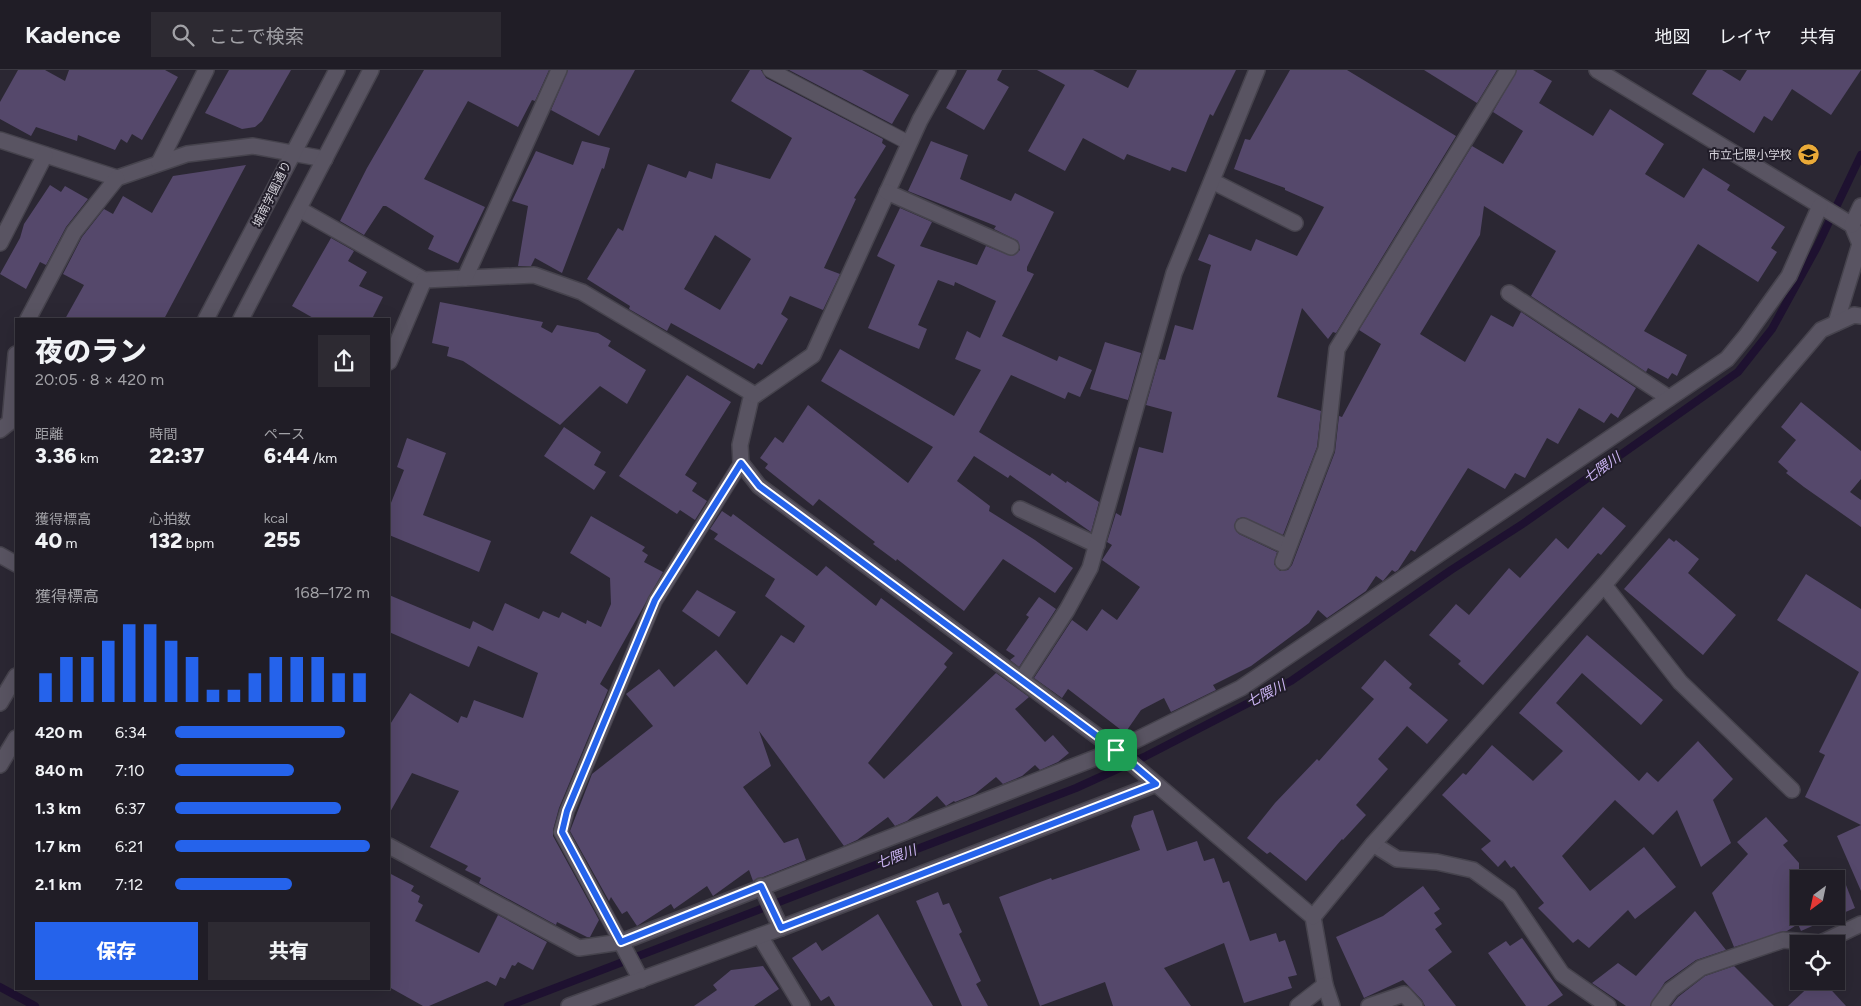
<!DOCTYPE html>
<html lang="ja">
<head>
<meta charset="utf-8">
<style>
	body { margin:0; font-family:Figtree,"Noto Sans JP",sans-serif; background:#2d2a32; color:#f1f3f6; height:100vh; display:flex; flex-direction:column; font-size:19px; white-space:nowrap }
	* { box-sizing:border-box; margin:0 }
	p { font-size:16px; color:#a2a2a7 }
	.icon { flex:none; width:28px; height:28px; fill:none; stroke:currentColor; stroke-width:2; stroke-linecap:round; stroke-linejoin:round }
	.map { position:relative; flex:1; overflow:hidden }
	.sheet { position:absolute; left:15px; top:248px; width:375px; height:672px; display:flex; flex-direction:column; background:#201d26; border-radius:0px; box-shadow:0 5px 20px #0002,0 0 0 1px #3d3b43 }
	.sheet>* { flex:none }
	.needle { width:32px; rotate:213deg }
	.controls { position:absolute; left:1790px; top:800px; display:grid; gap:10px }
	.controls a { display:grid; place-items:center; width:55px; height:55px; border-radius:0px; background:#201d26; box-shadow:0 5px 20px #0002,0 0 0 1px #3d3b43; font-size:25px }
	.pin { position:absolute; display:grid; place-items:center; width:42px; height:42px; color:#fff; margin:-21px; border-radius:10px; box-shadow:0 2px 8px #0006 }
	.round { display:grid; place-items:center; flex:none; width:52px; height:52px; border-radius:0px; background:#2d2a32 }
	.headline { display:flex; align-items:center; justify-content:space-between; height:85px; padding:0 20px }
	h1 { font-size:28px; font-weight:800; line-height:38px }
	.metrics { display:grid; grid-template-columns:repeat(3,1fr); gap:8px; height:85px; padding:5px 20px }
	.metrics div { display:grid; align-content:center }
	.metrics b { font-size:21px; font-weight:800 }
	.metrics small { font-size:14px; font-weight:400 }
	.metrics p { font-size:14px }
	.chart { height:140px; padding:10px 20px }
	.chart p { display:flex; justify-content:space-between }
	.chart svg { width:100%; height:90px; margin-top:5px; stroke:#2563eb; stroke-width:6 }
	.cta { display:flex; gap:10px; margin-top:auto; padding:10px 20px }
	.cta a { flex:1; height:58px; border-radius:0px; background:#2563eb; color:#fff; font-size:20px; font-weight:800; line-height:58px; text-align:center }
	.cta a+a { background:#2d2a32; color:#f1f3f6 }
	ul { padding:0 20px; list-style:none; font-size:16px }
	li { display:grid; grid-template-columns:80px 60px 1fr; align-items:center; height:38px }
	li i { height:12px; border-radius:6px; background:#2563eb }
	header { display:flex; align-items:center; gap:30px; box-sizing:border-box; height:70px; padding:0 25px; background:#201d26; border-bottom:1px solid #3d3b43 }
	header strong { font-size:24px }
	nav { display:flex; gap:28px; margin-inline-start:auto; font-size:18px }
	.search { width:350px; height:45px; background:#2d2a32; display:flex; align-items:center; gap:12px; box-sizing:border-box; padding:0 18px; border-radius:0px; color:#a2a2a7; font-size:19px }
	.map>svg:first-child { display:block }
</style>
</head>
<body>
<header>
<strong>Kadence</strong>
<div class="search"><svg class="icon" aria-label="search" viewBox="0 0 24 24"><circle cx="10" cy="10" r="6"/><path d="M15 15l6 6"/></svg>ここで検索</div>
<nav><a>地図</a><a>レイヤ</a><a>共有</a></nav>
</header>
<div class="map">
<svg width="1861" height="936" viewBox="0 0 1861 936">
	<rect width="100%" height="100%" fill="#2b2733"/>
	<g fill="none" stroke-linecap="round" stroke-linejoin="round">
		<g stroke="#1e1130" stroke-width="8">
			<path d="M0 917 35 936"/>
			<path d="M508 936 1076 718 1144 687 1291 611 1451 500 1524 453 1738 302 1772 259 1817 177 1861 85"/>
		</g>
	</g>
	<g fill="#55486b" fill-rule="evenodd">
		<path d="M18 0H45L65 11 69 0H165L178 7 142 70 132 64 127 73 121 69 115 80 78 65 77 71 36 57 31 66 0 49V32Z"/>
		<path d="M229 0H291L262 51 255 57 242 59 205 43Z"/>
		<path d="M424 0H549L535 31 532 30 518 57 468 31 424 109 485 137 458 193 428 179 434 166 386 136H383L364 165 340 151 367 98Z"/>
		<path d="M568 0H635L599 66 551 40Z"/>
		<path d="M750 0H761L766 8 883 69 882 73 886 76 854 128 856 129 824 198 840 204 823 240 790 226 781 244 788 249 762 295 758 293 754 299 671 253 667 261 629 239 630 236 587 209 618 158 623 161 648 94 686 108 689 101 712 109 716 93 770 109 792 68 731 31ZM715 165 751 189 720 240 684 219Z"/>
		<path d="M789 0H862L909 25 892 54Z"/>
		<path d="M967 0H1002L997 10 1009 17 984 60 946 38Z"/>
		<path d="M1037 0H1093L1128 18 1137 0H1236L1213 46 1210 44 1186 102 1172 97 1170 101 1127 84 1124 90 1083 68 1065 101 1028 81 1065 15Z"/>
		<path d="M1290 0H1347L1456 66 1336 263 1333 262 1328 269 1302 238 1277 327 1321 341 1317 377 1283 465 1243 447 1237 449 1234 456 1239 464 1277 482 1274 494 1280 501 1288 500 1292 495 1335 382 1339 346 1342 347 1381 274 1359 260 1472 76 1503 94 1523 61 1493 42 1517 0H1533L1552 11 1539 33 1593 66 1610 39 1664 74 1645 104 1684 128 1703 98 1730 115 1727 120 1785 157 1771 178 1777 182 1758 212 1698 174 1644 261 1687 285 1677 306 1672 303 1668 309 1648 298 1646 302 1531 226 1556 181 1484 136 1480 165 1420 264 1465 292 1491 245 1513 257 1521 242 1636 318 1618 348 1611 343 1604 353 1579 338 1558 374 1547 368 1525 408 1515 403 1505 419 1468 398 1415 482 1411 480 1398 500 1395 502 1392 500 1383 511 1376 506 1366 521 1327 548 1318 540 1309 553 1251 596 1213 615 1216 620 1171 642 1164 628 1141 640 1125 663 1068 619 1062 628 1034 608 1072 550 1087 561 1102 539 1117 550 1140 517 1102 490 1112 475 1107 472 1116 443 1121 446 1139 377 1163 383 1172 342 1146 335 1159 289 1165 290 1175 255 1193 260 1211 195 1198 190 1209 164 1251 181 1256 169 1297 186 1324 137 1285 120V118L1234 99 1245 69 1250 70Z"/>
		<path d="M1424 0H1497L1477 33Z"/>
		<path d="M1707 0H1722L1740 11 1747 0H1861L1831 45 1792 19 1772 51 1764 46 1754 63 1692 24Z"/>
		<path d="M582 71 610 78 604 99 602 98 562 203 535 188 531 196H518L528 136 512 131 536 81 573 95Z"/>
		<path d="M931 71 968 85 960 109 1011 131 1015 123 1054 142 1027 197V201L1034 204 1002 266 1057 291 1059 286 1092 300 1080 327 1068 322 1065 329 1011 305 979 362 1050 406 1052 403 1066 413 1067 411 1099 432 1091 462 1010 405 1008 408 974 386 957 411 990 436 989 441 1035 470 1073 498 1055 523 1003 489 964 541 897 489 896 491 873 474 875 472 819 429 813 436 765 398 768 394 760 388 775 367 783 373 808 335 908 413 933 377 821 311 840 279 954 346 981 300 955 289 967 261 980 268 996 231 955 212 954 216 938 210 918 255 927 259 919 279 868 258 895 195 877 186 900 138 932 152 920 176 977 195 986 176 1012 186 1020 180 1018 171 994 159 996 156 908 121Z"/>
		<path d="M246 95 164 249H65L84 215 63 204 82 167 104 139 113 144 123 126 152 143 173 106Z"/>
		<path d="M50 115 61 122 65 116 88 129 66 157 46 195 40 192 26 219 0 204 20 168 24 154Z"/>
		<path d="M331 168 354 181 348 191 367 202 359 216 383 227 372 249H315L292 236Z"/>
		<path d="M440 232 543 252 541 257 552 263 557 255 598 263 611 271 608 276 646 300 627 334 600 316 560 355 463 291 447 286 449 277 432 273Z"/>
		<path d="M1105 272 1141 283 1128 330 1090 319Z"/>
		<path d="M687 305 731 332 685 405 697 413 692 421 707 431 695 450 680 440 677 444 619 406Z"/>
		<path d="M1801 332 1861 381V409L1850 422 1861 430V457L1804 417 1786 403 1788 401 1778 392 1796 370 1781 357Z"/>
		<path d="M564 357 601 382 594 395 606 402 594 420 544 386Z"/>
		<path d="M407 368 446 383 423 445 491 471 479 502 389 465V438L404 400 397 397Z"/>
		<path d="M1603 437 1626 456 1601 485 1598 483 1483 615 1458 594 1461 591 1429 565 1456 534 1469 545 1509 498 1520 508 1556 468 1568 479Z"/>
		<path d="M722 441 731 447 733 444 817 506 826 496 876 536 881 528 953 583 944 594 947 597 868 693 884 709 996 603 1029 627 1015 639 1045 672 1053 665 1069 683 1058 692 1040 700 1035 695 1022 706 1003 714 996 707 975 724 955 732 954 731 946 736 937 726 907 751 895 756 888 747 857 770 844 776 759 661 771 696 743 717 784 773 798 768 806 790 753 811 749 800 713 826 707 816 674 839 671 834 637 856 627 841 622 844 611 827 609 831 570 761 592 704 653 656 626 624 659 599 674 617 716 580 747 615 781 565 794 573 805 556 765 526 775 509 714 469 718 464 710 459Z"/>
		<path d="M591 446 645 477 642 481 648 485 644 492 663 502 600 614 608 620 559 738 553 760V766L599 850 590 867H587L557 852 556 855 479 813 481 808 465 800 468 796 430 777 459 721 412 703 389 744V656L410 623 458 653 461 646 467 648 474 630 523 648 538 603 478 576 469 597 389 562V525L470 559 473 551 493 561 505 533 539 549 543 541 559 548 562 542 586 554 587 550 601 557 611 534 610 508 570 483Z"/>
		<path d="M1669 468 1674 472 1676 470 1699 489 1688 503 1736 545 1703 585 1624 519Z"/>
		<path d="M1806 504 1861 539V755L1805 727 1825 685 1819 682 1859 602 1777 550Z"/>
		<path d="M697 520 736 542 719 567 682 541Z"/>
		<path d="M1039 527 1056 539 1019 597 1010 590 1015 586 1006 580 1029 547 1026 545Z"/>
		<path d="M1587 565 1663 630 1641 655 1582 603 1556 633 1639 711 1647 702 1658 712 1698 671 1733 709 1713 730 1731 773 1701 797 1677 740 1653 765 1615 730 1562 786 1590 821 1644 777 1676 817 1635 849 1628 840 1589 878 1578 869 1573 873 1538 838 1544 833 1514 796 1511 798 1505 790 1498 797 1481 779 1491 771 1442 725 1463 703 1466 705 1492 675 1533 711 1563 681 1519 643Z"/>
		<path d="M1385 590 1412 614 1409 618 1448 650 1427 674 1407 656 1378 689 1388 699 1356 735 1366 745 1343 770 1342 769 1306 811 1270 782 1267 784 1247 768 1275 733 1317 689 1319 691 1374 629 1361 618Z"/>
		<path d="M1153 740 1167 781 1197 771 1204 791 1214 788 1223 813 1229 811 1250 871 1276 863 1279 872 1285 870 1297 905 1288 907 1292 918 1244 933 1224 873 1164 898 1191 936H1113L1105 912 1040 936 999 827 1051 808 1052 810 1140 780 1131 756 1134 746Z"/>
		<path d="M1766 747 1788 771 1783 775 1799 793V846H1835L1801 861 1798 854 1787 861 1734 877 1712 823 1748 784 1737 772Z"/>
		<path d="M1861 755V821L1837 766Z"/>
		<path d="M389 803 414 816 411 821 420 826 418 832 423 835 415 851 479 883 498 845 547 872 533 900 518 892 515 896 512 895 505 909 500 907 496 916 487 911 429 936H423L389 917Z"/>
		<path d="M1844 810 1855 838 1836 846V813Z"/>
		<path d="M1423 816 1440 839 1434 843 1442 854 1435 859 1452 882 1428 900 1456 936H1425L1422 930 1403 910 1364 928 1336 867 1383 846Z"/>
		<path d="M938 822 943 835 949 833 962 862 959 864 981 911 976 914 988 936H962L916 831Z"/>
		<path d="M1695 841 1726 880 1696 890 1665 912 1650 936H1626L1592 913 1618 893 1636 906Z"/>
		<path d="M878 844 933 936H835L829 926 821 931 792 888 816 872 822 881Z"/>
		<path d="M1522 868 1563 925 1547 936H1526L1488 883 1506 871 1510 876Z"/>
		<path d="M763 896 779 919 754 936H694L717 920 713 915 731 900Z"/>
		<path d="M1734 896 1774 936H1671L1678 927 1705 906Z"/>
		<path d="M1815 911H1823L1846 936H1788Z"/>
	</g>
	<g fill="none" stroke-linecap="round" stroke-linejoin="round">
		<defs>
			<g id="lane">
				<path d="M770 0 909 73"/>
				<path d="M621 872 561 762 567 741 655 531 741 393"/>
			</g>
			<g id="street">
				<path d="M948 0 920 50 813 285 751 328 740 375 741 393 759 416 1116 680 1313 847 1325 915 1332 936"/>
				<path d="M1597 0 1852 155 1860 174 1836 253"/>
				<path d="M0 70 117 108 187 84 253 76 325 89"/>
				<path d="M159 93 206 0"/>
				<path d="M1212 111 1295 153"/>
				<path d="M887 122 1011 177"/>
				<path d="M299 139 424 210 534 205 582 222 755 325"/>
				<path d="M1852 155 1861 136"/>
				<path d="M0 173 45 85"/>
				<path d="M465 208 559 0"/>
				<path d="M1509 223 1669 328"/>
				<path d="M28 249 74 162 117 108"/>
				<path d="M389 292 424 210"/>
				<path d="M0 360 10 352 16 284"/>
				<path d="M1020 439 1097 475"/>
				<path d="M1243 456 1288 477"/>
				<path d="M1283 492 1326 379 1337 279 1508 0"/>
				<path d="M1604 515 1680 612 1792 720"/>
				<path d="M1022 609 1067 540 1090 498 1174 203 1257 0"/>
				<path d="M1373 774 1397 789 1437 792 1473 800 1509 826 1562 904 1608 936"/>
				<path d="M389 776 579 878 621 872 1116 680 1241 618 1727 289 1746 266 1789 206 1820 136"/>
				<path d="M761 816 781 858"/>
				<path d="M760 866 802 936"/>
				<path d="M621 872 641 910"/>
				<path d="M569 936 781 858 1156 714"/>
				<path d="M1298 936 1325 915"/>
				<path d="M1369 936 1404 924 1415 936"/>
				<path d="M1659 936 1671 920 1701 898 1783 870 1821 873 1861 854"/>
			</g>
			<g id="secondary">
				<path d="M206 249 337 0"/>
				<path d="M241 249 371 0"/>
				<path d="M0 485 16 494"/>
				<path d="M0 633 16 606"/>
				<path d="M0 695 16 668"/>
				<path d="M1313 847 1373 774 1604 515 1821 260 1854 245 1861 246"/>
			</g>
		</defs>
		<use href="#lane" stroke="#46434d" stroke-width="16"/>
		<use href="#street" stroke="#46434d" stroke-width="18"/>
		<use href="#secondary" stroke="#46434d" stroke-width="18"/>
		<use href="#lane" stroke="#595462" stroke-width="14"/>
		<use href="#street" stroke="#595462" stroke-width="15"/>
		<use href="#secondary" stroke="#595462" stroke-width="15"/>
	</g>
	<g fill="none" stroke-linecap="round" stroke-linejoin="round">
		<defs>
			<path id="route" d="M741 393 759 416 1116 680 1156 714 781 858 761 816 621 872 562 762 567 741 655 530Z"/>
		</defs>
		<use href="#route" stroke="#fff" stroke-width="10"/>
		<use href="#route" stroke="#2563eb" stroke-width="6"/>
	</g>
	<defs>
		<symbol id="school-disc" viewBox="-11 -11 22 22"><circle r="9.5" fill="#eaaa38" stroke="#211d29"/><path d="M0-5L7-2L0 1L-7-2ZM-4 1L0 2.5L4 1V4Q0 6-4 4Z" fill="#111"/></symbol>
	</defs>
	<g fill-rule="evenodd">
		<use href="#school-disc" x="1796" y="72" width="25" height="25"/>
	</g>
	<g text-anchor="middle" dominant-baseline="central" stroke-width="4" stroke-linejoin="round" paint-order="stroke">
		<g font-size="12" fill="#d5d3db" stroke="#211d29" text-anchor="end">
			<text x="1792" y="85">市立七隈小学校</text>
		</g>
		<g font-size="12" fill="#d5d3db" stroke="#211d29">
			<text transform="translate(272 124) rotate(-64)">城南学園通り</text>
		</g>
		<g font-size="14" font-style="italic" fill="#cbb4f3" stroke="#211d29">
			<text transform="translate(1602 398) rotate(-35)">七隈川</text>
			<text transform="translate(1266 624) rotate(-27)">七隈川</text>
			<text transform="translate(896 787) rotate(-21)">七隈川</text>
		</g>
	</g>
</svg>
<div class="controls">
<a><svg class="needle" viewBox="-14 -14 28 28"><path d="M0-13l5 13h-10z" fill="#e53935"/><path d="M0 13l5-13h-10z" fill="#a2a2a7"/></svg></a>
<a><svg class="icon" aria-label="locate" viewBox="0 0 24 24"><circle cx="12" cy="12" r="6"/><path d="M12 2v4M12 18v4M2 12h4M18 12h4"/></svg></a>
</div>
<div class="pin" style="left:1116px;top:680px;background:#1e9e55"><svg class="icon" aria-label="arrive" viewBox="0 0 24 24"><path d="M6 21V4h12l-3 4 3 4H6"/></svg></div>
<section class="sheet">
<div class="headline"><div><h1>夜のラン</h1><p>20:05 · 8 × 420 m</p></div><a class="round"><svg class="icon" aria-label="share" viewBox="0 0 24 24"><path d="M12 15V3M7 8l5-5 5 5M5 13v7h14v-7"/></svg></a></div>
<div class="metrics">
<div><p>距離</p><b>3.36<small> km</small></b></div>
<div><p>時間</p><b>22:37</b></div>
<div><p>ペース</p><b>6:44<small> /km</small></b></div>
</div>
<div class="metrics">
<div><p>獲得標高</p><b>40<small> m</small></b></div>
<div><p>心拍数</p><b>132<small> bpm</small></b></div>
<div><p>kcal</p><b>255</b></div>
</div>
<div class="chart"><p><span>獲得標高</span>168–172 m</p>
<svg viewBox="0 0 160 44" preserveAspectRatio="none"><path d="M5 44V30M15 44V22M25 44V22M35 44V14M45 44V6M55 44V6M65 44V14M75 44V22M85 44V38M95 44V38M105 44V30M115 44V22M125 44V22M135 44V22M145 44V30M155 44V30"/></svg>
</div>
<ul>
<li><b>420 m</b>6:34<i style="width:87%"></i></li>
<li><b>840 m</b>7:10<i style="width:61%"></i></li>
<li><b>1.3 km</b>6:37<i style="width:85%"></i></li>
<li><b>1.7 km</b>6:21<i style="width:100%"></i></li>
<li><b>2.1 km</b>7:12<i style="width:60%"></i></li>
</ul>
<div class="cta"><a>保存</a><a>共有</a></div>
</section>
</div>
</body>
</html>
